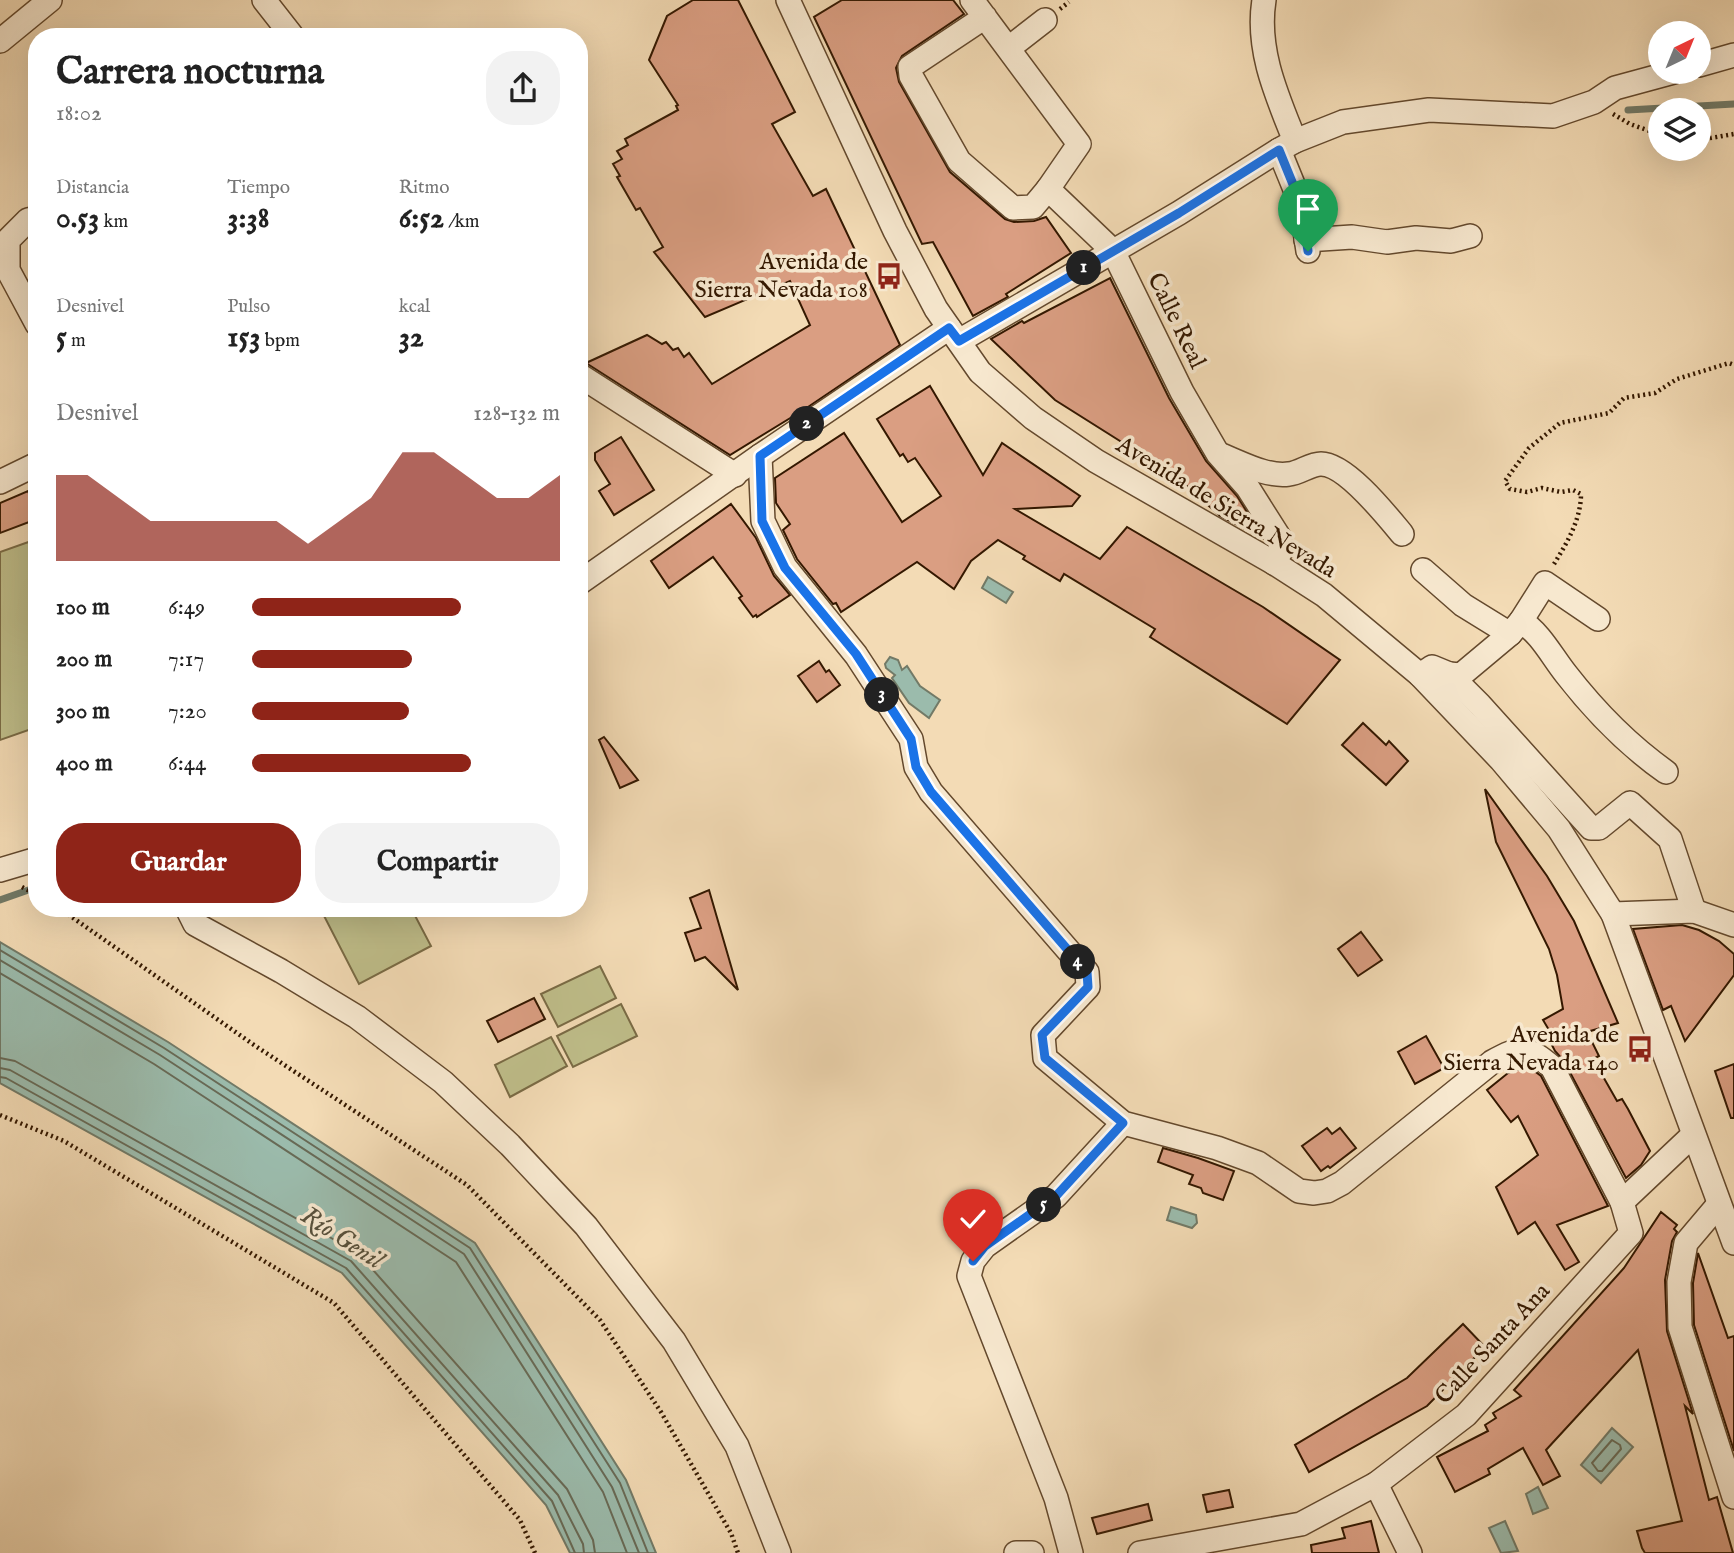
<!DOCTYPE html>
<html lang="es">
<head>
<meta charset="utf-8">
<style>
	body { margin:0; font-family:"IM FELL English",serif; background:#f2f2f2; color:#222; height:100vh; display:flex; flex-direction:column; font-size:26px; white-space:nowrap }
	* { box-sizing:border-box; margin:0 }
	p { font-size:23px; color:#767676 }
	.icon { flex:none; width:38px; height:38px; fill:none; stroke:currentColor; stroke-width:2; stroke-linecap:round; stroke-linejoin:round }
	.map { position:relative; flex:1; overflow:hidden }
	.side { position:absolute; left:28px; top:28px; width:560px; height:889px; display:flex; flex-direction:column; background:#fff; border-radius:28px; box-shadow:0 7px 28px #0002 }
	.side>* { flex:none }
	.needle { width:46px; rotate:43deg }
	.tools { position:absolute; left:1648px; top:21px; display:grid; gap:14px }
	.tools a { display:grid; place-items:center; width:63px; height:63px; border-radius:50%; background:#fff; box-shadow:0 7px 28px #0002; font-size:35px }
	.pin { position:absolute; display:grid; place-items:center; width:60px; height:60px; color:#fff; margin:-72px -30px; border-radius:50% 50% 50% 0; rotate:-45deg; box-shadow:0 0 7px #0007 }
	.pin .icon { rotate:45deg }
	.km { position:absolute; width:35px; height:35px; margin:-18px; border-radius:50%; background:#222; color:#fff; font-size:19px; line-height:35px; text-align:center }
	.round { display:grid; place-items:center; flex:none; width:74px; height:74px; border-radius:28px; background:#f2f2f2 }
	.summary { display:flex; align-items:center; justify-content:space-between; height:119px; padding:0 28px }
	h1 { font-size:38px; font-weight:800; line-height:52px }
	.metrics { display:grid; grid-template-columns:repeat(3,1fr); gap:10px; height:119px; padding:7px 28px }
	.metrics div { display:grid; align-content:center }
	.metrics b { font-size:30px; font-weight:800 }
	.metrics small { font-size:19px; font-weight:400 }
	.metrics p { font-size:19px }
	.chart { height:196px; padding:14px 28px }
	.chart p { display:flex; justify-content:space-between }
	.chart svg { width:100%; height:126px; margin-top:7px; fill:#8f2418; opacity:.7 }
	.primary-button { display:flex; gap:14px; margin-top:auto; padding:14px 28px }
	.primary-button a { flex:1; height:80px; border-radius:28px; background:#8f2418; color:#fff; font-size:28px; font-weight:800; line-height:80px; text-align:center }
	.primary-button a+a { background:#f2f2f2; color:#222 }
	ul { padding:0 28px; list-style:none; font-size:23px }
	li { display:grid; grid-template-columns:112px 84px 1fr; align-items:center; height:52px }
	li i { height:18px; border-radius:9px; background:#8f2418 }
	.map>svg:first-child { display:block }
</style>
</head>
<body>
<div class="map">
<svg width="1734" height="1553" viewBox="0 0 1734 1553">
	<rect width="100%" height="100%" fill="#f3dbb5"/>
	<filter id="stains"><feTurbulence type="fractalNoise" baseFrequency=".00286" numOctaves="4"/><feColorMatrix values="0 0 0 0 .2 0 0 0 0 .09 0 0 0 0 .02 0 0 0 .5 -.17"/></filter>
	<radialGradient id="worn" r=".72"><stop offset=".6" stop-color="#630" stop-opacity="0"/><stop offset="1" stop-color="#630" stop-opacity=".3"/></radialGradient>
	<g fill="#bfbe8a" stroke="#7a6b45" stroke-width="2">
		<path d="M37 539V727L0 740V552Z"/>
		<path d="M320 908H411L431 946 359 984Z"/>
		<path d="M600 966 616 998 558 1027 541 994Z"/>
		<path d="M621 1004 637 1036 573 1067 557 1036Z"/>
		<path d="M551 1037 567 1066 510 1097 495 1065Z"/>
	</g>
	<g fill="#9bbbac" stroke="#727a67" stroke-width="2">
		<path d="M988 577 1013 592 1006 603 982 588Z"/>
		<path d="M890 657 898 660 902 670 907 666 920 686 940 700 929 718 909 703 892 678 895 675 886 668 885 664Z"/>
		<path d="M0 942 168 1042 475 1243 626 1480 656 1553H570L546 1505 342 1273 0 1083Z"/>
		<path d="M1171 1207 1196 1215 1197 1223 1192 1228 1167 1220Z"/>
		<path d="M1612 1428 1633 1447 1601 1483 1581 1465Z"/>
		<path d="M1538 1487 1548 1508 1533 1514 1526 1494Z"/>
		<path d="M1505 1521 1518 1551 1501 1553 1489 1528Z"/>
	</g>
	<g fill="none" stroke-linecap="round" stroke-linejoin="round">
		<g stroke="#686a56" stroke-width="2">
			<path d="M0 950 164 1048 470 1248 620 1483 648 1553"/>
			<path d="M0 960 160 1055 464 1254 612 1487 639 1553"/>
			<path d="M0 973 154 1064 456 1262 603 1492 627 1553"/>
			<path d="M0 1058 15 1061 358 1253 567 1489 593 1540 595 1553"/>
			<path d="M0 1068 10 1070 351 1261 558 1495 583 1544 584 1553"/>
			<path d="M0 1077 6 1078 346 1268 552 1501 575 1553"/>
			<path d="M1612 1440 1620 1445 1621 1449 1602 1471H1598L1592 1463Z"/>
		</g>
		<g stroke="#727a67" stroke-width="7">
			<path d="M1628 110 1734 104"/>
			<path d="M0 900 37 887"/>
		</g>
	</g>
	<g fill="#da9e82" stroke="#341800" stroke-width="2">
		<path d="M693 0H738L795 112 772 124 813 196 826 189 900 345 805 409 730 455 586 363 647 335 662 344 666 342 673 350 678 348 684 357 689 353 712 384 810 325 790 281 705 317 654 252 663 247 640 208 636 210 617 177 620 176 613 164 622 159 617 151 628 145 625 139 678 110 676 106 678 105 649 60 667 16Z"/>
		<path d="M842 0H953L964 14 902 56 896 68 899 82 950 172 1005 219 1014 222 1034 221 1046 217 1071 253 1006 294 1008 297 973 316 933 242 922 244 814 17Z"/>
		<path d="M1110 278 1169 398 1206 461 1237 496 1264 539 1220 516 1177 477 1055 400 991 339 1022 321 1024 323Z"/>
		<path d="M930 386 983 475 1002 443 1080 496 1072 506 1015 509 1100 559 1127 527 1263 607 1340 660 1287 724 1150 637 1155 629 1064 574 1060 581 1023 559 1025 556 998 540 971 561 954 589 917 562 841 612 836 603 833 604 797 559 783 530 790 524 776 503 775 478 844 433 902 522 941 496 915 458 908 462 903 454 900 456 877 419Z"/>
		<path d="M621 437 654 490 614 515 599 491 610 484 595 460V453Z"/>
		<path d="M28 491 37 513V519L0 533V503Z"/>
		<path d="M731 504 756 538 774 576 790 595 757 617 756 615 753 617 739 598 742 596 713 557 669 588 651 561Z"/>
		<path d="M819 661 826 672 829 670 840 685 817 702 798 676Z"/>
		<path d="M1363 723 1386 745 1389 741 1408 761 1386 785 1342 745Z"/>
		<path d="M604 737 638 780 620 788 599 740Z"/>
		<path d="M1485 789 1547 876 1574 921 1618 1023 1587 1032 1599 1056 1593 1059 1617 1101 1622 1099 1628 1109 1650 1151 1641 1165 1626 1178 1564 1061 1555 1051 1545 1032 1549 1030 1543 1020 1563 1009 1557 975 1549 949 1496 842Z"/>
		<path d="M709 890 738 990 705 957 695 961 685 933 701 928 690 898Z"/>
		<path d="M1682 925 1699 930 1719 941 1734 954V975L1685 1041 1671 1006 1663 1010 1633 929Z"/>
		<path d="M1361 932 1382 960 1358 976 1338 949Z"/>
		<path d="M534 998 545 1019 498 1042 487 1021Z"/>
		<path d="M1426 1036 1444 1068 1415 1084 1398 1052Z"/>
		<path d="M1734 1064V1118H1731L1715 1071Z"/>
		<path d="M1515 1070H1533L1541 1076 1608 1206 1557 1225 1579 1262 1565 1270 1535 1222 1518 1234 1496 1187 1538 1155 1518 1116 1511 1122 1487 1090 1508 1073Z"/>
		<path d="M1327 1128 1332 1134 1340 1128 1356 1148 1330 1168 1328 1166 1321 1171 1302 1146Z"/>
		<path d="M1163 1148 1198 1158 1234 1171 1223 1200 1203 1193 1201 1188 1189 1184 1193 1175 1158 1162Z"/>
		<path d="M1661 1212 1677 1225 1674 1229 1677 1232 1672 1241 1665 1280 1667 1331 1693 1414 1685 1406 1709 1500 1717 1497 1733 1553H1645L1642 1548 1637 1531 1682 1521 1638 1350 1546 1450 1560 1476 1543 1485 1523 1448 1488 1469 1490 1474 1455 1492 1437 1457 1488 1431 1485 1425 1496 1418 1493 1413 1521 1396 1514 1390 1624 1268Z"/>
		<path d="M1698 1253 1728 1338 1734 1336V1451L1694 1325 1693 1283Z"/>
		<path d="M1463 1324 1485 1347 1427 1406 1309 1472 1295 1445 1407 1378Z"/>
		<path d="M1229 1490 1233 1507 1207 1512 1203 1495Z"/>
		<path d="M1148 1504 1152 1520 1097 1534 1092 1518Z"/>
		<path d="M1371 1521 1379 1553H1312L1311 1545 1345 1538 1342 1528Z"/>
	</g>
	<g fill="none" stroke-linecap="round" stroke-linejoin="round">
		<defs>
			<g id="minor">
				<path d="M264 0 293 37"/>
				<path d="M788 0 895 231 936 309 980 372 1033 418 1096 461 1274 563 1324 595 1420 675 1501 760 1559 829 1613 914 1734 1243"/>
				<path d="M972 0 1079 144 1048 189 1033 207 1013 208 959 161 911 76 910 67 985 17"/>
				<path d="M1264 0C1256 50 1277 96 1295 141"/>
				<path d="M0 41 50 0"/>
				<path d="M1009 48 1045 20"/>
				<path d="M1699 65 1734 55"/>
				<path d="M1279 150 1301 204 1308 251"/>
				<path d="M1048 189 1113 251 1182 392 1218 454 1248 488 1279 537 1281 551 1274 563"/>
				<path d="M37 218 28 220 8 240V270L37 324"/>
				<path d="M1306 240 1352 237 1387 242 1416 238 1451 241 1470 236"/>
				<path d="M959 341 1179 213 1279 150 1295 141 1343 122 1429 110 1553 116 1594 102 1615 88 1674 72"/>
				<path d="M579 375 735 475"/>
				<path d="M1221 455C1242 463 1266 477 1289 474 1300 473 1310 464 1321 464 1346 464 1387 516 1402 534"/>
				<path d="M760 456 763 521 785 567 856 655 911 739 916 767 931 792 1087 972 1088 987 1043 1035 1045 1058 1123 1123 1217 1148 1258 1163 1299 1191 1314 1193 1327 1191 1342 1183 1492 1062C1521 1046 1527 1046 1552 1067L1622 1202"/>
				<path d="M0 482 37 464"/>
				<path d="M1423 570 1463 605 1510 634"/>
				<path d="M579 583 760 456 949 328"/>
				<path d="M1521 621 1545 583 1598 619"/>
				<path d="M1449 674 1461 675 1510 634 1521 621C1541 634 1551 655 1566 674 1594 710 1628 745 1666 772"/>
				<path d="M1420 675 1432 667 1449 674 1480 705 1591 828H1599L1630 803 1670 839 1694 911"/>
				<path d="M0 870 37 859"/>
				<path d="M187 908 195 924 281 971 357 1017 443 1082 510 1145 586 1226 674 1341 737 1446 779 1553"/>
				<path d="M1613 914 1694 911 1734 925"/>
				<path d="M1719 1204 1686 1243 1679 1282 1680 1327 1734 1497"/>
				<path d="M1376 1484 1410 1553"/>
				<path d="M1016 1553H1032"/>
				<path d="M1071 1553 1056 1498 969 1276 973 1261 985 1246 1056 1196 1123 1123"/>
				<path d="M1140 1553 1301 1524 1376 1484 1466 1415 1631 1233 1622 1202 1693 1135"/>
			</g>
		</defs>
		<use href="#minor" stroke="#64492d" stroke-width="26"/>
		<g stroke="#341800" stroke-width="4.5" stroke-dasharray="2 3.5" stroke-linecap="butt">
			<path d="M1060 9 1069 2"/>
			<path d="M1613 114 1630 124 1661 135"/>
			<path d="M1699 140 1734 134"/>
			<path d="M1554 564C1567 543 1581 519 1581 494L1573 490 1561 492 1542 488 1527 492 1510 489 1505 481 1529 448 1560 423 1609 413 1624 398 1655 393 1677 379 1729 363 1734 365"/>
			<path d="M22 887 37 895"/>
			<path d="M59 908 254 1045 467 1185 600 1320 661 1412 731 1533 738 1553"/>
			<path d="M0 1115 64 1141 334 1303 520 1520 535 1553"/>
		</g>
		<use href="#minor" stroke="#f7e8cf" stroke-width="23"/>
	</g>
	<g fill="none" stroke-linecap="round" stroke-linejoin="round">
		<defs>
			<path id="route" d="M973 1261 985 1246 1056 1196 1123 1123 1045 1058 1042 1035 1088 987 1087 972 931 792 916 767 911 739 856 654 785 568 762 521 760 456 949 328 959 341 1179 213 1279 150 1301 204 1308 251"/>
		</defs>
		<use href="#route" stroke="#fff" stroke-width="14"/>
		<use href="#route" stroke="#1a73e8" stroke-width="9"/>
	</g>
	<defs>
		<symbol id="bus-bare" viewBox="-9 -9 18 18"><path d="M-5-6H5V4H4V6H2V4H-2V6H-4V4H-5ZM-3.5-4V0h7V-4ZM-3.5 1.2v1.5H-2V1.2ZM2 1.2v1.5H3.5V1.2Z" fill="#8f2418" stroke="#f7e8cf" stroke-width="2.5" paint-order="stroke"/></symbol>
	</defs>
	<g fill-rule="evenodd">
		<use href="#bus-bare" x="870" y="257" width="38" height="38"/>
		<use href="#bus-bare" x="1621" y="1030" width="38" height="38"/>
	</g>
	<g text-anchor="middle" dominant-baseline="central" stroke-width="7" stroke-linejoin="round" paint-order="stroke">
		<g font-size="24" fill="#341800" stroke="#f7e8cf" text-anchor="end">
			<text x="868" y="262">Avenida de<tspan x="868" dy="28">Sierra Nevada 108</tspan></text>
			<text x="1619" y="1035">Avenida de<tspan x="1619" dy="28">Sierra Nevada 140</tspan></text>
		</g>
		<g font-size="24" fill="#341800" stroke="#f7e8cf">
			<text transform="translate(1176 321) rotate(64)">Calle Real</text>
			<text transform="translate(1226 508) rotate(31)">Avenida de Sierra Nevada</text>
			<text transform="translate(1493 1344) rotate(-47)">Calle Santa Ana</text>
		</g>
		<g font-size="26" font-style="italic" fill="#58513c" stroke="#f7e8cf">
			<text transform="translate(342 1238) rotate(33)">Río Genil</text>
		</g>
	</g>
	<rect width="100%" height="100%" filter="url(#stains)"/>
	<rect width="100%" height="100%" fill="url(#worn)"/>
</svg>
<div class="tools">
<a><svg class="needle" viewBox="-14 -14 28 28"><path d="M0-13l5 13h-10z" fill="#e53935"/><path d="M0 13l5-13h-10z" fill="#767676"/></svg></a>
<a><svg class="icon" aria-label="layers" viewBox="0 0 24 24"><path d="M12 4l9 5-9 5-9-5zM3 14l9 5 9-5"/></svg></a>
</div>
<div class="pin" style="left:1308px;top:251px;background:#1e9e55"><svg class="icon" aria-label="arrive" viewBox="0 0 24 24"><path d="M6 21V4h12l-3 4 3 4H6"/></svg></div>
<div class="pin" style="left:973px;top:1261px;background:#d93025"><svg class="icon" aria-label="check" viewBox="0 0 24 24"><path d="M5 12l5 5 9-10"/></svg></div>
<b class="km" style="left:1084px;top:268px">1</b>
<b class="km" style="left:807px;top:424px">2</b>
<b class="km" style="left:882px;top:695px">3</b>
<b class="km" style="left:1078px;top:962px">4</b>
<b class="km" style="left:1044px;top:1205px">5</b>
<section class="side">
<div class="summary"><div><h1>Carrera nocturna</h1><p>18:02</p></div><a class="round"><svg class="icon" aria-label="share" viewBox="0 0 24 24"><path d="M12 15V3M7 8l5-5 5 5M5 13v7h14v-7"/></svg></a></div>
<div class="metrics">
<div><p>Distancia</p><b>0.53<small> km</small></b></div>
<div><p>Tiempo</p><b>3:38</b></div>
<div><p>Ritmo</p><b>6:52<small> /km</small></b></div>
</div>
<div class="metrics">
<div><p>Desnivel</p><b>5<small> m</small></b></div>
<div><p>Pulso</p><b>153<small> bpm</small></b></div>
<div><p>kcal</p><b>32</b></div>
</div>
<div class="chart"><p><span>Desnivel</span>128–132 m</p>
<svg viewBox="0 0 160 44" preserveAspectRatio="none"><path d="M0 44V14L10 14L20 22L30 30L40 30L50 30L60 30L70 30L80 38L90 30L100 22L110 6L120 6L130 14L140 22L150 22L160 14V44z"/></svg>
</div>
<ul>
<li><b>100 m</b>6:49<i style="width:68%"></i></li>
<li><b>200 m</b>7:17<i style="width:52%"></i></li>
<li><b>300 m</b>7:20<i style="width:51%"></i></li>
<li><b>400 m</b>6:44<i style="width:71%"></i></li>
</ul>
<div class="primary-button"><a>Guardar</a><a>Compartir</a></div>
</section>
</div>
</body>
</html>
